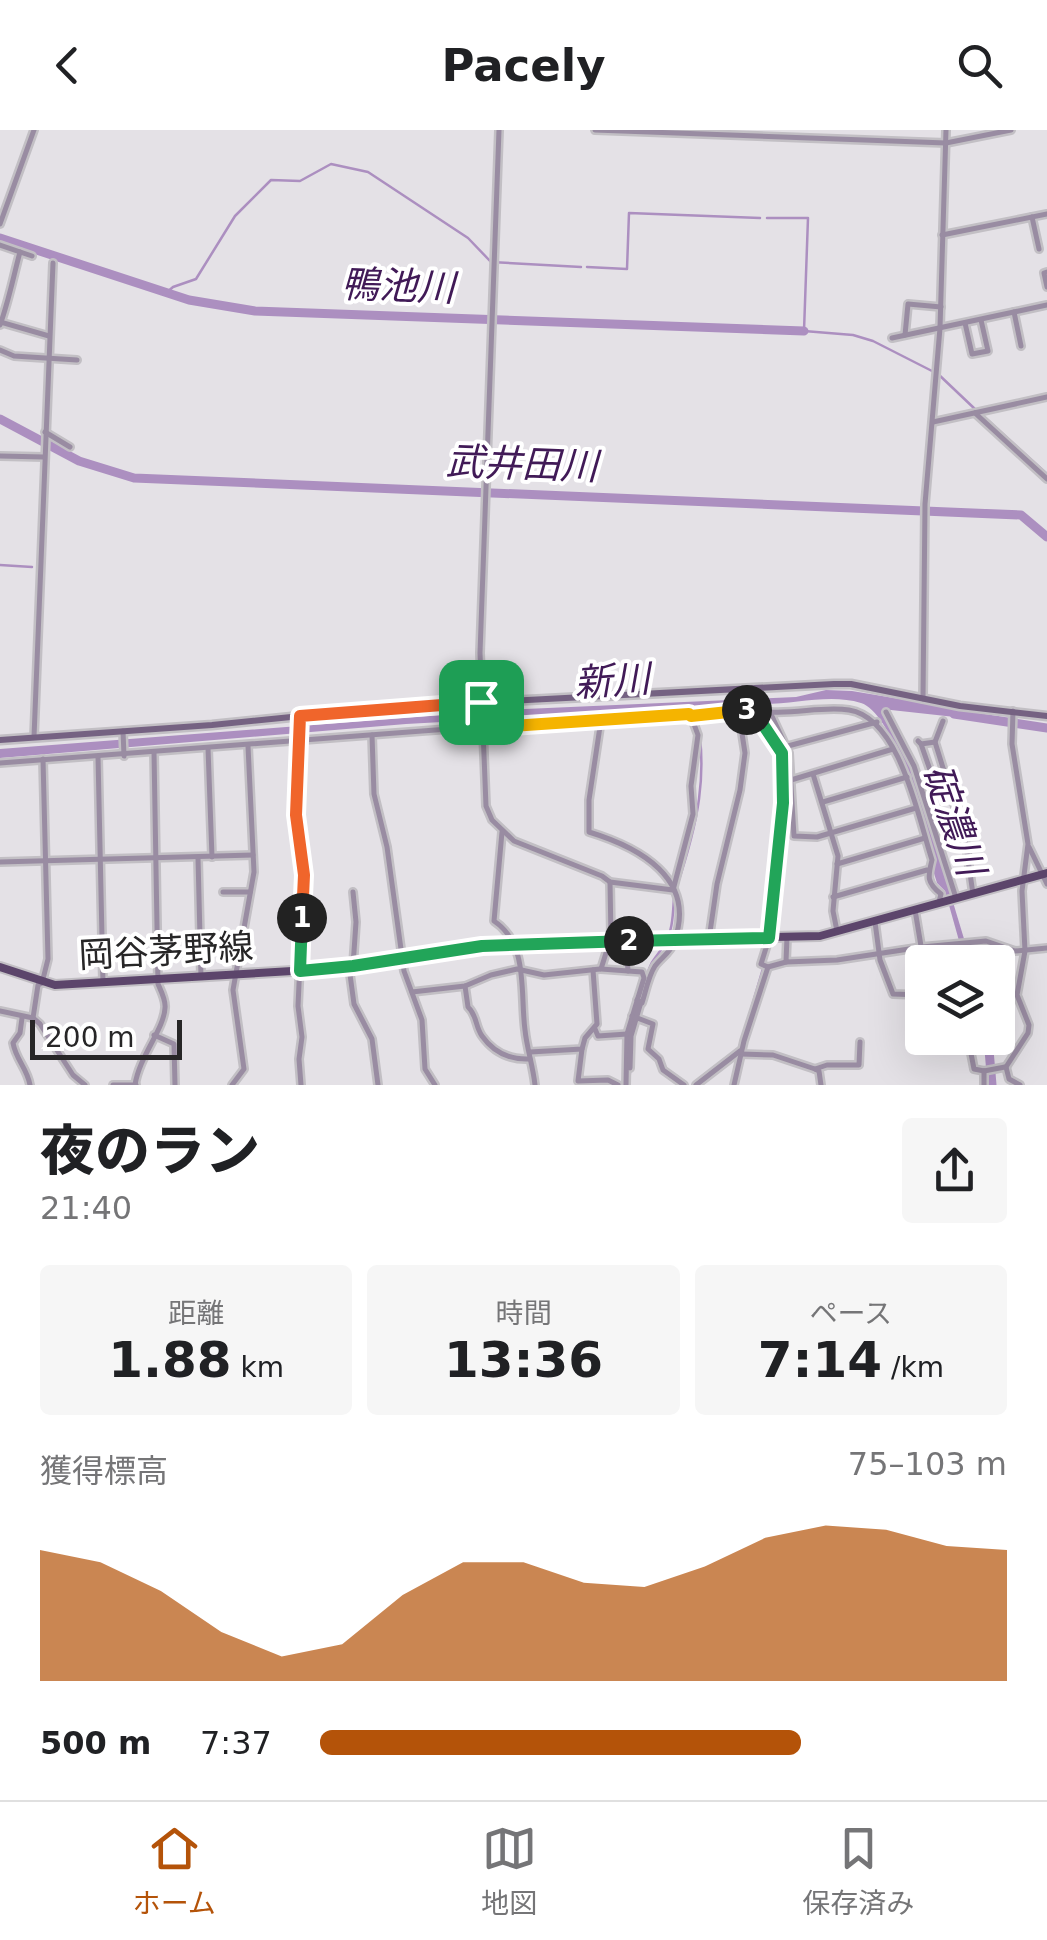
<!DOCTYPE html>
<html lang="ja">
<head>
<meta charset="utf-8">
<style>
	body { margin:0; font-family:"DejaVu Sans","Noto Sans JP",sans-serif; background:#f6f6f6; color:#202124; height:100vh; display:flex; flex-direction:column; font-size:38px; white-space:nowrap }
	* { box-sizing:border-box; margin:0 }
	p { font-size:32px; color:#757577 }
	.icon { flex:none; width:55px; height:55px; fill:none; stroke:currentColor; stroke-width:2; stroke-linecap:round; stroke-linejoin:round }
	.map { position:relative; height:955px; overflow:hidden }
	.drawer { display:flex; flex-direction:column; background:#fff; flex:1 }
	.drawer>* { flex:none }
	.tools { position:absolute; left:905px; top:815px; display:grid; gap:20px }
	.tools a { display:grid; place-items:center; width:110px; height:110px; border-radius:10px; background:#fff; box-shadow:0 10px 40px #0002; font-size:50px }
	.scale { position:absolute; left:30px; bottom:25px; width:152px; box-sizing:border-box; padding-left:10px; border:5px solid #272627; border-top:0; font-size:28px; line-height:35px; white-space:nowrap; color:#272627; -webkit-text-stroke:8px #fff; paint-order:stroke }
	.pin { position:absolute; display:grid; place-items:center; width:85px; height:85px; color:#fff; margin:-42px; border-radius:20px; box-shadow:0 5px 15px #0006 }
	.km { position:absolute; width:50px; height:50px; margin:-25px; border-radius:50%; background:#222; color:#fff; font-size:28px; line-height:50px; text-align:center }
	.round { display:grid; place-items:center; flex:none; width:105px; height:105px; border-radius:10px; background:#f6f6f6 }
	.head { display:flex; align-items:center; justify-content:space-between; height:170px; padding:0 40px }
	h1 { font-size:55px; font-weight:800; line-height:75px }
	.figures { display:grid; grid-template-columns:repeat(3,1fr); gap:15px; height:170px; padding:10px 40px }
	.figures div { display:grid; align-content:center; border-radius:10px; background:#f6f6f6; text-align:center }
	.figures b { font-size:50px; font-weight:800 }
	.figures small { font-size:28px; font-weight:400 }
	.figures p { font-size:28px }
	.chart { height:280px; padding:20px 40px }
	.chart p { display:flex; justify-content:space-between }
	.chart svg { width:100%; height:180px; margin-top:10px; fill:#b45309; opacity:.7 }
	ul { padding:0 40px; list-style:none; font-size:32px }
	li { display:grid; grid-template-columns:160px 120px 1fr; align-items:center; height:75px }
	li i { height:25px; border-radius:12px; background:#b45309 }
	header { display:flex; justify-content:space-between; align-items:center; height:130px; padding:0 40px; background:#fff; font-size:45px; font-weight:800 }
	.dock { display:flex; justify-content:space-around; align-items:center; height:140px; border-top:2px solid #e0e0e0; background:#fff; font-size:28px; color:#757577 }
	.dock a { display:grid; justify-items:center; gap:5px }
	.dock .on { color:#b45309 }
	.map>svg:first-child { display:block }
</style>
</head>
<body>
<header><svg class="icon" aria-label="back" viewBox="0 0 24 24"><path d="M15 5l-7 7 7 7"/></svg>Pacely<svg class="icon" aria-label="search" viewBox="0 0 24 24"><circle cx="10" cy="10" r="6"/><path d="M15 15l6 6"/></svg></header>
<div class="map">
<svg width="1047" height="955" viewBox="0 0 1047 955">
	<rect width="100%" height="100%" fill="#e4e1e6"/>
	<path fill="#ac8fc0" d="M826 560 852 561 966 580 964 588 882 579 915 646 971 832H965L945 761 937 753 932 737 935 732C926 699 894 583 861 573 829 563 793 575 760 574L775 600 772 603 753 575 406 594 0 628V619L505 580 796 567Z"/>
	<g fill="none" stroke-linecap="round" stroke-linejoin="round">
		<g stroke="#ac8fc0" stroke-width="2.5">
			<path d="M767 88H808L804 201 853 205 873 211 932 241"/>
			<path d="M587 137 627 139 629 83 760 88"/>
			<path d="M166 163 173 157 196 149 235 86 271 50 300 51 331 34 368 42 468 108 491 132 581 137"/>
			<path d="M937 243 976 280"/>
			<path d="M982 285 1047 344"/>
			<path d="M0 435 32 437"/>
			<path d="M773 601 783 621"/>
			<path d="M779 715 786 686 785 659"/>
			<path d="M676 759C697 696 710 643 695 577"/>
			<path d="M647 846C650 832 655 829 663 817 673 803 673 783 674 767"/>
			<path d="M739 920 775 798 777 733"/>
			<path d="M629 955 630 942"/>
		</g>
		<g stroke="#ac8fc0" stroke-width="9">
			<path d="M0 108 189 170 255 181 804 201"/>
			<path d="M0 289 79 331 134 348 1021 385 1047 407"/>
			<path d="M954 584 1047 598"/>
			<path d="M988 908 992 955"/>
		</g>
		<defs>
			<g id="street">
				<path d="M499 0 480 523 486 676 492 690 514 711 602 746 610 752 673 760 693 684 691 656 698 605 691 586"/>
				<path d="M595 0 946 13 1011 0"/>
				<path d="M1032 87 1039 119"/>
				<path d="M0 94 34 0"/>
				<path d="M942 105 1047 84"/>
				<path d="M0 115 32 126"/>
				<path d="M1047 142 1044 143 1047 157"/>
				<path d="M1014 182 1021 216"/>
				<path d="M0 192 49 206"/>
				<path d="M965 193 972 224 988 221 981 190"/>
				<path d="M0 195C9 170 13 148 20 122"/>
				<path d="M905 205 908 174 941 177"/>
				<path d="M892 208 1047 175"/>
				<path d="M0 220 14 226 77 230"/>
				<path d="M975 283 1047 349"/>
				<path d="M933 292 1047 267"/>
				<path d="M45 302 70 317"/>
				<path d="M0 326 44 327"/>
				<path d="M923 569 925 374 940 198 946 0"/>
				<path d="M886 582 914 636 956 768"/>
				<path d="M301 586 296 685 304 745 298 876 302 907 299 929 301 955"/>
				<path d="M601 590 589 670V702C638 717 698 748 674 812 671 822 661 828 655 836 648 847 646 861 642 873L637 870"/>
				<path d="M943 591 935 612 965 709 973 764"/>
				<path d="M123 601 124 626"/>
				<path d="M372 605 374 664 387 717 404 841 422 890 425 939 435 955"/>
				<path d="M34 607 53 133"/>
				<path d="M918 611 921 614 935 612"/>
				<path d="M921 614 937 660 950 656"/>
				<path d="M788 616 877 592"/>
				<path d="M208 618 212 727"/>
				<path d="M98 626 103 853"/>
				<path d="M0 633 488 596 754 581 782 623 783 673 774 735 771 802 761 834 768 837 744 911 734 955"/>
				<path d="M813 644 838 726 833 781 837 801"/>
				<path d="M791 650 893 619"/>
				<path d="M823 672 907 647"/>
				<path d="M916 678 817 707 794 706 789 623 770 582C797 584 823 576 849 580 900 588 918 687 932 730 928 746 926 752 941 764L939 772"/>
				<path d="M502 702 494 791C529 814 520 863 525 900 527 919 533 936 535 955"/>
				<path d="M1029 717 1047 754"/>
				<path d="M198 728 201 847"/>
				<path d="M0 732 253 725"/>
				<path d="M837 734 925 708"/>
				<path d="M610 752 611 807 601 839 642 842 644 848 627 904 626 955"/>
				<path d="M223 762H250"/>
				<path d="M353 762 356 792 353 836"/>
				<path d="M833 767 927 740"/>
				<path d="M915 780 921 816"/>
				<path d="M875 792 880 830 893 864 922 865"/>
				<path d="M200 806 242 810"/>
				<path d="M787 807 786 832 837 830 922 817 986 811 1015 821 1047 818"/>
				<path d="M709 809 717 754 740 660 745 623 741 597 744 559"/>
				<path d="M626 811 628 841"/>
				<path d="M349 837 354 874 372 909 378 955"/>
				<path d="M768 837 786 832"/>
				<path d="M465 856 468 877C477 885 475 896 482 906 494 923 510 930 530 929"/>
				<path d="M412 862 465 856 491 845 517 839 544 845 600 839"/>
				<path d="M0 881 33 888 40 894 73 945 85 955"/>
				<path d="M632 886 653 894 648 919 659 929 663 940 684 955"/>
				<path d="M22 888 20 903 13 913C16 930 27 938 30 955"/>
				<path d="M33 888 38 855 42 853 48 829 43 629"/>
				<path d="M595 899 598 906 627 904"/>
				<path d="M154 905 174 914 175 955"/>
				<path d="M968 908 974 939 984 941"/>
				<path d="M582 919 578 951 608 950 618 955"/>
				<path d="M530 922 582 919 585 908 597 894 593 840"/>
				<path d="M741 924 773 925 815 939 819 941 821 955"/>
				<path d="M1006 937 1028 903 1029 895 1017 865 1025 821 1022 761 1028 714 1012 614 1013 581"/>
				<path d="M1006 937 1009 949 1020 955"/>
				<path d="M630 938 631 906 641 872"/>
				<path d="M815 939 827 935H859L860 912"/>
				<path d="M984 941 1005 937"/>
				<path d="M113 955H136"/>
				<path d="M135 955C139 927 164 899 165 878 166 870 161 861 158 854L154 622"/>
				<path d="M232 955 244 939 233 860 254 742 248 616"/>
				<path d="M696 955 740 921"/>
				<path d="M984 955V941"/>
			</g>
			<path id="secondary" d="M0 610 212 595 390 577 834 554H851L960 576 1047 586"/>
			<path id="primary" d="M0 837 55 855 326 839 512 813 820 806 1047 743"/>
		</defs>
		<use href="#street" stroke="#c2bfc4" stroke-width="10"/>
		<use href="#secondary" stroke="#c2bfc4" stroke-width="11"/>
		<use href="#primary" stroke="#c2bfc4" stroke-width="12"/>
		<use href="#street" stroke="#998ca2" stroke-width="5"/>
		<use href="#secondary" stroke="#756282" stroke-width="6"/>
		<use href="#primary" stroke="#5c456b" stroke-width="8"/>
	</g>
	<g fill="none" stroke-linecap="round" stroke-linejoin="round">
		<defs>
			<path id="split-1" d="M302 788 304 745 296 685 300 586 481 572"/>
			<path id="split-2" d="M302 788 300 841 353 836 482 816 629 811"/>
			<path id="split-3" d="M629 811 769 808 783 673 782 623 754 581 747 580"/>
			<path id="split-4" d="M481 572 482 598 689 584 691 586 747 580"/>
		</defs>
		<use href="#split-1" stroke="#fff" stroke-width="20"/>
		<use href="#split-2" stroke="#fff" stroke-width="20"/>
		<use href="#split-3" stroke="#fff" stroke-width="20"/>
		<use href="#split-4" stroke="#fff" stroke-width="20"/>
		<use href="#split-1" stroke="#f0652b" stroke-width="12"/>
		<use href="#split-2" stroke="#22a559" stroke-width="12"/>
		<use href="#split-3" stroke="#22a559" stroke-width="12"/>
		<use href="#split-4" stroke="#f5b400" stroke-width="12"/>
	</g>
	<g text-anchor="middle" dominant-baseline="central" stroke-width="8" stroke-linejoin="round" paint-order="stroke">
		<g font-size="35" fill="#272627" stroke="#fff">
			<text transform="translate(166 821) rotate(-3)">岡谷茅野線</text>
		</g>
		<g font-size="38" font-style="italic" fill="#411a57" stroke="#fff">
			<text transform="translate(398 156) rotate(2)">鴨池川</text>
			<text transform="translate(522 334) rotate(2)">武井田川</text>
			<text transform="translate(612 551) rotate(-4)">新川</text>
			<text transform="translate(954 690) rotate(71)">碇濃川</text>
		</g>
	</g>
</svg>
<div class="tools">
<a><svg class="icon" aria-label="layers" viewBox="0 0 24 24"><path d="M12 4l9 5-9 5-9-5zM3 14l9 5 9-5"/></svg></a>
</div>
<div class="scale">200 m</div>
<div class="pin" style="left:481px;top:572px;background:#1e9e55"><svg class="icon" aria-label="arrive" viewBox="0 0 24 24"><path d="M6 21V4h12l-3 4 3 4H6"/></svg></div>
<b class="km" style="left:302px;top:788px">1</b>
<b class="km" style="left:629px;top:811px">2</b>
<b class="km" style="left:747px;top:580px">3</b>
</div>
<section class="drawer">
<div class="head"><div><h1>夜のラン</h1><p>21:40</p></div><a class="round"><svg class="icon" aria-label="share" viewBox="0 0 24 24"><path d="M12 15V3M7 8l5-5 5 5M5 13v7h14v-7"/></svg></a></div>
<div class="figures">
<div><p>距離</p><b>1.88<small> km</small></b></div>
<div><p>時間</p><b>13:36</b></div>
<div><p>ペース</p><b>7:14<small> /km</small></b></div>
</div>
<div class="chart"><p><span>獲得標高</span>75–103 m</p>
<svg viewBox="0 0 160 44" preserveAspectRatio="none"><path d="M0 44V12L10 15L20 22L30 32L40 38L50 35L60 23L70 15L80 15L90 20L100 21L110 16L120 9L130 6L140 7L150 11L160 12V44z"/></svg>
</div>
<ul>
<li><b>500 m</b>7:37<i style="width:70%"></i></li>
</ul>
</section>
<nav class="dock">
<a class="on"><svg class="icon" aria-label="home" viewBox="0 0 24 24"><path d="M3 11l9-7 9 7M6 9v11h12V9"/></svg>ホーム</a>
<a><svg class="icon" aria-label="map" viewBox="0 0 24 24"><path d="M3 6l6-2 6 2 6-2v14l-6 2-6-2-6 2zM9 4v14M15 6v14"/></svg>地図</a>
<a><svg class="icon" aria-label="saved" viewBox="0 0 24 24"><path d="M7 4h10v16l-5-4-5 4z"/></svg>保存済み</a>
</nav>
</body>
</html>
